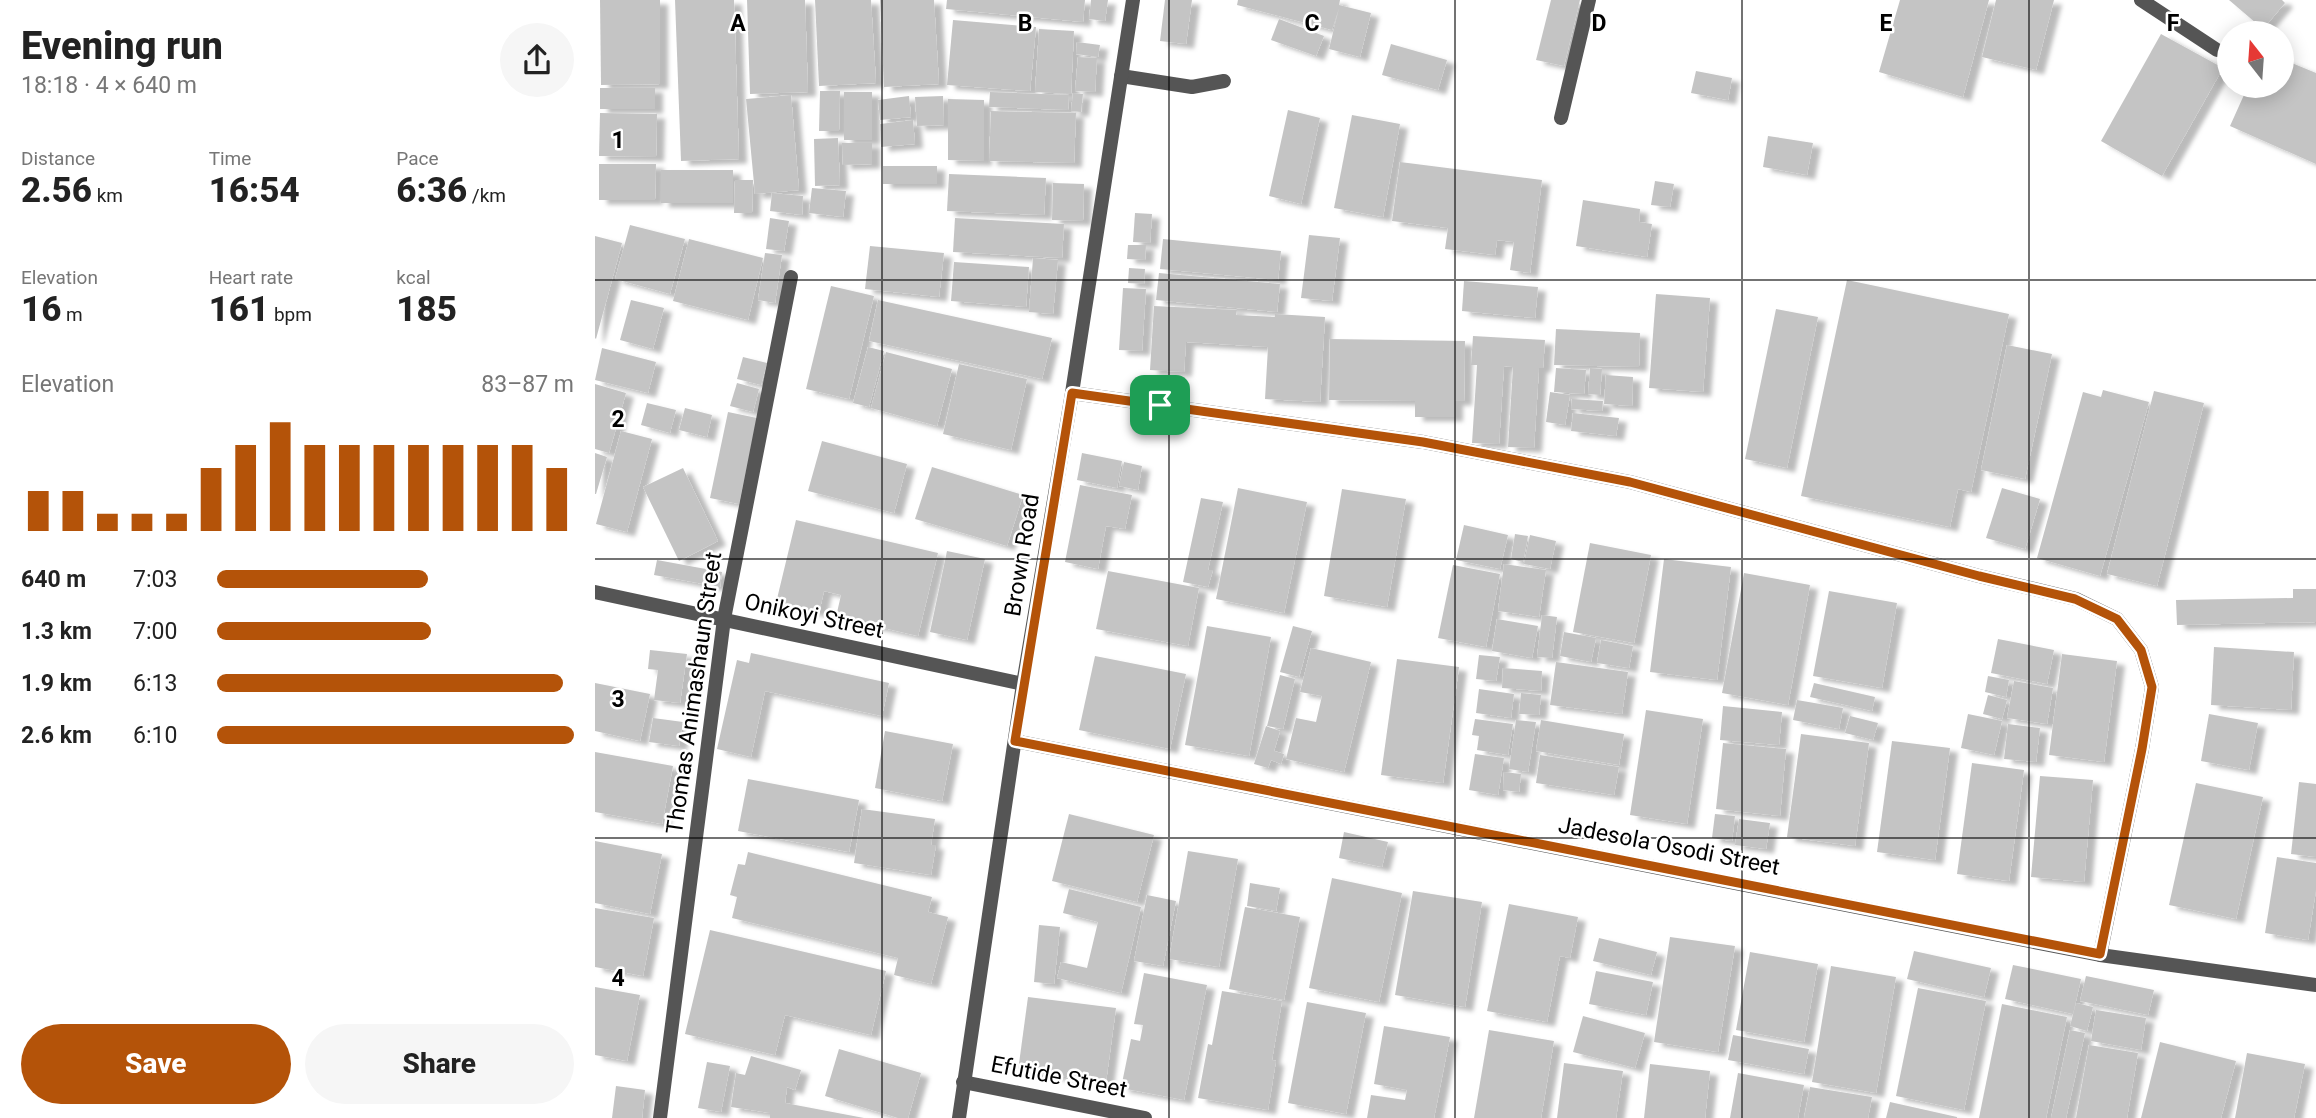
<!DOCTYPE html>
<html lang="en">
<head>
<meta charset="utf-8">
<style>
	body { margin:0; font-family:Roboto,sans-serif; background:#f6f6f6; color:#222; height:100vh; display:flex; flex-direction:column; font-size:26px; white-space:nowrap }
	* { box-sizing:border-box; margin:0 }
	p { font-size:23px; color:#767676 }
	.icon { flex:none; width:38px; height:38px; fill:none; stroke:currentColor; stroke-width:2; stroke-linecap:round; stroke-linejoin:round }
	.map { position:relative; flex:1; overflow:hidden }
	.details { display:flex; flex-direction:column; background:#fff; width:595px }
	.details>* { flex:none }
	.needle { width:46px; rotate:343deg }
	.fabs { position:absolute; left:1622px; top:21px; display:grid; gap:14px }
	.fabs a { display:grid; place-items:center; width:77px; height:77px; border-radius:50%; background:#fff; box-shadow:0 4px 18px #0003; font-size:35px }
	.pin { position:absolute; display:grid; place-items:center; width:60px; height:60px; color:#fff; margin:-30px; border-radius:14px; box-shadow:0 4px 10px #0006 }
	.round { display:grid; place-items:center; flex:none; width:74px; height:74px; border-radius:37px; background:#f6f6f6 }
	.summary { display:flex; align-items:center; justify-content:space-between; height:119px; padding:0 21px }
	h1 { font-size:38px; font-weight:800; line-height:52px }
	.stats { display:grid; grid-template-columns:repeat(3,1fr); gap:10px; height:119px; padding:7px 21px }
	.stats div { display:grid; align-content:center }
	.stats b { font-size:35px; font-weight:800 }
	.stats small { font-size:19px; font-weight:400 }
	.stats p { font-size:19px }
	.chart { height:196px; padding:14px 21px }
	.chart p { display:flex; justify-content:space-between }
	.chart svg { width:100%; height:126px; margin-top:7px; stroke:#b45309; stroke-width:6 }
	.cta { display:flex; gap:14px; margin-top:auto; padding:14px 21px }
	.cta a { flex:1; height:80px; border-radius:42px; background:#b45309; color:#fff; font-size:28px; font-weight:800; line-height:80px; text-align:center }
	.cta a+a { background:#f6f6f6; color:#222 }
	ul { padding:0 21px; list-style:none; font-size:23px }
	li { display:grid; grid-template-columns:112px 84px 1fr; align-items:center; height:52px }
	li i { height:18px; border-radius:9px; background:#b45309 }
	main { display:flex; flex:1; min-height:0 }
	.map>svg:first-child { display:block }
</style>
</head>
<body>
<main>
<section class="details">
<div class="summary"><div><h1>Evening run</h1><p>18:18 · 4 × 640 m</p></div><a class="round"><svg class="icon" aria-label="share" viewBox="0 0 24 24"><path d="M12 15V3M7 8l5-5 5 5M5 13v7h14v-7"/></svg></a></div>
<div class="stats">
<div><p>Distance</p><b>2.56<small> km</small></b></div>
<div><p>Time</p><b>16:54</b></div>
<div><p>Pace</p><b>6:36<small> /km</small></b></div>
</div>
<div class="stats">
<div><p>Elevation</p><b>16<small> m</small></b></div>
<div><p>Heart rate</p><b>161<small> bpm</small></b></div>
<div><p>kcal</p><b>185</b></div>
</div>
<div class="chart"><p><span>Elevation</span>83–87 m</p>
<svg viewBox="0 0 160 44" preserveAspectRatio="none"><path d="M5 44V30M15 44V30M25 44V38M35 44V38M45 44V38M55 44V22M65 44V14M75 44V6M85 44V14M95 44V14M105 44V14M115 44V14M125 44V14M135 44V14M145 44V14M155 44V22"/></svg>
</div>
<ul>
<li><b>640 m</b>7:03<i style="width:59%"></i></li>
<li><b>1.3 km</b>7:00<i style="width:60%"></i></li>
<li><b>1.9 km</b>6:13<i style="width:97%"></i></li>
<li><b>2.6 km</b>6:10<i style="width:100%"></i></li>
</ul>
<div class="cta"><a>Save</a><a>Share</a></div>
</section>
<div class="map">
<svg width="1721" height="1118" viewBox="0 0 1721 1118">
	<defs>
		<filter id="shadow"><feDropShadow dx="8" dy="4.5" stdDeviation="2" flood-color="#0004"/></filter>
	</defs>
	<rect width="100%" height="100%" fill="#fff"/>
	<g fill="#c4c4c4" filter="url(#shadow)">
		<path d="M5 0H65V84L6 85Z"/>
		<path d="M80 0H139L144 159 86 161Z"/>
		<path d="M152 0H210L213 92 155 94Z"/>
		<path d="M220 0H276L281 83 224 86Z"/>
		<path d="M285 0H339L344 84 289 87Z"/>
		<path d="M352 0H490L488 22 351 9Z"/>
		<path d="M496 0H513L510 21 494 19Z"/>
		<path d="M570 0H597L591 44 565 41Z"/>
		<path d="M643 0H745L744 5 776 13 765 57 734 49 744 8 737 30 642 5Z"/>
		<path d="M956 0H985L969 66 941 60Z"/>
		<path d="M1305 0H1394L1368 97 1284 72Z"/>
		<path d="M1401 0H1459L1441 70 1387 57Z"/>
		<path d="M1634 0H1687L1690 3 1668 29Z"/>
		<path d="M684 19 729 36 721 56 676 40Z"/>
		<path d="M358 20 441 27 435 91 352 85Z"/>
		<path d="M444 29 479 31 476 94 440 92Z"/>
		<path d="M1566 34 1628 68 1567 176 1506 141Z"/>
		<path d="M482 42 505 45 503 57 481 54Z"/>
		<path d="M796 44 852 60 843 90 787 75Z"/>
		<path d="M483 57 502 58 500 92 480 91Z"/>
		<path d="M1687 59 1721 73V164L1635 126 1653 86H1687Z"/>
		<path d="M1101 71 1137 78 1133 100 1096 93Z"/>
		<rect x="5" y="88" width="55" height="21"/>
		<path d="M225 91H245L244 131H224Z"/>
		<rect x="249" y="92" width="28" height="48"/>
		<path d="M395 92 474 95 473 110 394 107Z"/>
		<path d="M478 93 488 94 486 112 476 111Z"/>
		<path d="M196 95 204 190 160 194 151 99Z"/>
		<path d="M314 96 316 117 285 120 283 100Z"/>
		<path d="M348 96 349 125 322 126 320 97Z"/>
		<path d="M353 99 389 100V161L353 160Z"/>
		<path d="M693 110 725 118 706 204 674 196Z"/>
		<path d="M396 111 481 113 479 163 394 161Z"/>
		<path d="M5 113 62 114 61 157 4 156Z"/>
		<path d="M757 115 805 124 788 217 739 208Z"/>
		<path d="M318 120 320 144 286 147 285 124Z"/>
		<path d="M1173 136 1218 143 1212 175 1168 167Z"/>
		<path d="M243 138 245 185 220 186 219 139Z"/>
		<path d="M247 143H277V164L248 165Z"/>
		<path d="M805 162 947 180 935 273 915 270 919 242 902 240 900 255 850 249 853 228 797 221Z"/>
		<path d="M4 164H61L60 200H4Z"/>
		<rect x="288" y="166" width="54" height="18"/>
		<rect x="66" y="170" width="72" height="33"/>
		<path d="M354 174 451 178 449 215 352 211Z"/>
		<path d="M140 180H158L157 213H139Z"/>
		<path d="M1060 181 1079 184 1075 207 1056 205Z"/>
		<path d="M458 183 489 184 488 221 457 220Z"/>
		<path d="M217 188 251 191 248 217 214 213Z"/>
		<path d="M177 193 208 196 207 215 175 211Z"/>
		<path d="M988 200 1045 209 1044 222 1057 224 1052 257 981 246Z"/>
		<path d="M540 213 557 214 555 243 538 242Z"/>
		<path d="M175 218 194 221 189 251 171 249Z"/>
		<path d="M360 218 469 224 467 258 358 252Z"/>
		<path d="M35 225 90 239 75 294 20 279Z"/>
		<path d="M714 235 745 238 737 301 706 298Z"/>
		<path d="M0 236 27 243 1 339 0 338Z"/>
		<path d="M94 239 168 258 153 320 78 301Z"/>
		<path d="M568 239 686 251 683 280 565 269Z"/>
		<path d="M533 245H551L550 260 532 259Z"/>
		<path d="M275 246 349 253 344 297 270 289Z"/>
		<path d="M170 253 187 255 180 303 163 300Z"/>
		<path d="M438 258 463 260 458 314 434 312Z"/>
		<path d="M359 262 434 267 431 307 356 301Z"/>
		<path d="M534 268 550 269 549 284 533 283Z"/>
		<path d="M564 273 685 284 682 312 561 300Z"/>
		<path d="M1252 280 1414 314 1376 492 1363 489 1355 527 1206 496Z"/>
		<path d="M869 281 943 287 940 318 867 311Z"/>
		<path d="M236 286 279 296 254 399 211 389Z"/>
		<path d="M528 288 551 289 547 351 524 350Z"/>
		<path d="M1061 294 1115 298 1108 392 1054 388Z"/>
		<path d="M36 300 69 308 58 349 25 340Z"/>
		<path d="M283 300 457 338 447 379 274 341Z"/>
		<path d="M559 306 642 310 641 315 680 317V314L730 317 725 402 670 399 673 347 591 342 589 372 555 370Z"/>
		<path d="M1181 309 1223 317 1192 468 1150 459Z"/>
		<path d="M961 329 1045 333 1044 367 959 365Z"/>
		<path d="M878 336 950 340 948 368H944L939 448 913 447 918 367 909 366 904 444 877 443 882 365H876Z"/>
		<path d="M735 339 870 341 869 401H860V417H820V401L734 400Z"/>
		<path d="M1412 345 1457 354 1430 479 1386 470Z"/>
		<path d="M273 347 289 351 274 407 258 403Z"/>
		<path d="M7 348 61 362 53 393 0 380Z"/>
		<path d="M291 352 357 369 342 426 276 408Z"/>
		<path d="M148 357 172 363 166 385 142 379Z"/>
		<path d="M364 364 432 379 416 450 348 434Z"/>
		<path d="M961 368 991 370 989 394 959 392Z"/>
		<path d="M995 368 1007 369 1005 395 993 394Z"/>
		<path d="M1011 375 1038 377 1037 406 1009 404Z"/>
		<path d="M142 383 164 389 158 412 135 406Z"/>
		<path d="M0 384 31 393 14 453 0 449Z"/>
		<path d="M1508 390 1554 402 1505 576 1442 558 1488 392 1506 397Z"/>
		<path d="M1559 391 1609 403 1562 586 1512 574Z"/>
		<path d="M955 392 975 395 970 425 951 422Z"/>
		<path d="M977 399 1008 401 1007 411 976 409Z"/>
		<path d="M52 403 81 410 75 433 46 425Z"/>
		<path d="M90 408 117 415 112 437 84 430Z"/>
		<path d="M133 412 162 418 144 504 115 498Z"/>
		<path d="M978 413 1024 418 1021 436 976 431Z"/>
		<path d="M26 431 57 439 32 532 1 524Z"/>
		<path d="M227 441 312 464 299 513 213 491Z"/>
		<path d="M0 453 12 457 1 494H0Z"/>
		<path d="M487 453 527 461 522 488 482 480Z"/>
		<path d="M529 462 547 466 543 490 524 486Z"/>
		<path d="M337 467 428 495 412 546 320 519Z"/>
		<path d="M88 468 123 541 84 561 48 487Z"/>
		<path d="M485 485 537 495 530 529 511 526 503 569 470 562Z"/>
		<path d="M643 488 712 502 689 613 621 599Z"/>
		<path d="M1407 488 1445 499 1430 549 1391 538Z"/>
		<path d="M747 489 811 499 792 607 729 596Z"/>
		<path d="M606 498 628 502 613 570H618L613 587 588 582Z"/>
		<path d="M201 520 343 553 323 636 241 617 246 595 229 591 224 613 181 603Z"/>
		<path d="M869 525 913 535 905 569 861 560Z"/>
		<path d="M920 534 933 536 928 562 916 559Z"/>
		<path d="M935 535 961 541 955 569 929 564Z"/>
		<path d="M995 543 1056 555 1039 643 978 632Z"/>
		<path d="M352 551 390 559 372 640 335 632Z"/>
		<path d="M1069 559 1136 567 1122 680 1055 672Z"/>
		<path d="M62 560 127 572 125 587 59 575Z"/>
		<path d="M909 564 951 570 944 617 903 611Z"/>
		<path d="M858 565 905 574 891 647 843 638Z"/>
		<path d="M513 571 604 588 593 646 501 629Z"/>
		<path d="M1149 573 1215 585 1193 705 1127 693Z"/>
		<path d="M1698 589H1721V622L1582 625 1581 600 1698 598Z"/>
		<path d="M1234 591 1302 603 1287 688 1218 676Z"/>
		<path d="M947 615 962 617 957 658 942 657Z"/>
		<path d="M902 619 943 626 937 658 897 651Z"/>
		<path d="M612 626 676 637 654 756 590 745Z"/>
		<path d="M698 626 717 631 704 677 685 672Z"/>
		<path d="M969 632 1001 638 996 662 965 656Z"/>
		<path d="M1403 639 1459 650 1452 684 1396 673Z"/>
		<path d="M1006 640 1038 646 1034 668 1002 663Z"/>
		<path d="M1619 647 1699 652 1696 710 1616 705Z"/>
		<path d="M716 648 776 662 749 772 691 759 701 718 721 722 727 696 705 692Z"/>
		<path d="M55 650 92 654 85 703 59 700 63 670 53 669Z"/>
		<path d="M156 653 294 683 287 716 170 691 156 757 122 749 142 660 154 663Z"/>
		<path d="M1467 654 1522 661 1509 762 1454 755Z"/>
		<path d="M884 655 905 657 901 681 881 679Z"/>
		<path d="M500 656 591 674 575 749 484 730Z"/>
		<path d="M802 659 864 667 848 783 786 775Z"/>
		<path d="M961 662 1033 672 1027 714 955 705Z"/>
		<path d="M908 668 947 671 946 691 907 688Z"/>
		<path d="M685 675 700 679 688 729 672 726Z"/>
		<path d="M1393 676 1414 680 1411 697 1390 692Z"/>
		<path d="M1419 681 1458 688 1452 724 1412 718Z"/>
		<path d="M0 683 55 694 45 741 0 731Z"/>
		<path d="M1219 683 1280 697 1277 711 1215 697Z"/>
		<path d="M884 689 919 694 916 718 881 713Z"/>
		<path d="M926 693 946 695 944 715 924 714Z"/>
		<path d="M1393 695 1412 700 1407 719 1388 714Z"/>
		<path d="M1202 700 1248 708 1244 729 1198 720Z"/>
		<path d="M1128 706 1187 712 1184 745 1125 740Z"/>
		<path d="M1051 710 1108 719 1092 824 1035 815Z"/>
		<path d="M1373 714 1407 721 1399 755 1366 748Z"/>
		<path d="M1614 714 1663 723 1654 770 1606 761Z"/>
		<path d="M1255 716 1283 723 1278 740 1250 733Z"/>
		<path d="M58 718 88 722 84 746 54 742Z"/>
		<path d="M880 719 918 724 913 755 882 750 884 736 877 735Z"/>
		<path d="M921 720 941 722 933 772 914 769Z"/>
		<path d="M946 720 1029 734 1024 765 941 751Z"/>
		<path d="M1413 724 1445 728 1441 762 1409 759Z"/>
		<path d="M671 726 685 731 679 751 689 754 686 764 676 760 673 768 659 764Z"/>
		<path d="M290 731 358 744 347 801 280 788Z"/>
		<path d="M1206 734 1274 743 1260 846 1192 837Z"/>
		<path d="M1297 741 1355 748 1340 860 1282 852Z"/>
		<path d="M1128 743 1191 749 1185 816 1121 809Z"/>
		<path d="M0 752 78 766 67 824 0 812Z"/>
		<path d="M880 754 909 758 903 795 874 790Z"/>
		<path d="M945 755 1024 767 1019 795 941 783Z"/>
		<path d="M1377 763 1429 770 1414 881 1362 874Z"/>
		<path d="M909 772 926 774 924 792 908 790Z"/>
		<path d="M1445 776 1498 780 1489 882 1436 877Z"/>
		<path d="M153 779 264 800 254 852 143 831Z"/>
		<path d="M1704 782 1721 784V857L1696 854Z"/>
		<path d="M1601 783 1668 797 1641 919 1574 905Z"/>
		<path d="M267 809 340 819 336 845H341L336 875 259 863Z"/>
		<path d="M474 814 559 835 542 902 457 881Z"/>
		<path d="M1120 814 1140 816 1137 841 1117 838Z"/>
		<path d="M1144 819 1175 823 1171 849 1140 845Z"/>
		<path d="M749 832 793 842 787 867 744 858Z"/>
		<path d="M0 841 67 854 55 914 0 903Z"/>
		<path d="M593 851 643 859 624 967 574 959Z"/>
		<path d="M153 852 337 897 333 912 353 917 336 984 299 975 303 958 137 918 142 897 135 895 143 864 150 865Z"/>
		<path d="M1682 857 1721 863V890L1713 940 1670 933Z"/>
		<path d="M737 878 807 893 784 1002 714 988Z"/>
		<path d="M655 883 685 888 681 911 652 906Z"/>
		<path d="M474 889 546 907 526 993 462 978 466 962 492 968 503 922 468 913Z"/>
		<path d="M818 891 887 902 870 1007 800 995Z"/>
		<path d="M552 895 581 901 568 966 539 961Z"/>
		<path d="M914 904 983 917 975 958 965 956 952 1022 892 1011Z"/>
		<path d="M650 907 705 917 689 1000 634 989Z"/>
		<path d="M0 908 59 918 48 976 0 967Z"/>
		<path d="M444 925 465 927 459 984 439 982Z"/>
		<path d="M115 930 291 971 276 1035 190 1015 180 1055 90 1034Z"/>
		<path d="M1075 937 1140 946 1123 1052 1059 1042Z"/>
		<path d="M1004 938 1062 952 1056 975 998 961Z"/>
		<path d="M1319 951 1396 968 1389 997 1312 979Z"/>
		<path d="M1155 952 1223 964 1209 1042 1141 1030Z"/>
		<path d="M1418 965 1486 979 1478 1014 1410 999Z"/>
		<path d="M1236 966 1301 977 1281 1093 1217 1082Z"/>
		<path d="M1001 971 1058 982 1051 1015 994 1004Z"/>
		<path d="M549 973 612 985 589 1100 526 1088 536 1039 545 1041 548 1025 539 1024Z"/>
		<path d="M1491 976 1559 990 1553 1015 1485 1001Z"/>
		<path d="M0 987 45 995 32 1061 0 1055Z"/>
		<path d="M1323 988 1391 1001 1369 1110 1301 1096Z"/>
		<path d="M627 991 687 1001 677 1060 681 1061 673 1110 603 1098 613 1044 617 1045Z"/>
		<path d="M433 997 521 1008 511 1082 423 1071Z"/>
		<path d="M712 1002 771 1013 751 1114 693 1103Z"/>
		<path d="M1481 1003 1498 1007 1492 1031 1475 1026Z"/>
		<path d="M1407 1004 1472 1017 1451 1118H1384Z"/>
		<path d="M1501 1010 1551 1018 1546 1050 1496 1041Z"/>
		<path d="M988 1016 1050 1033 1040 1068 978 1052Z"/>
		<path d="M789 1026 855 1037 839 1118H772L776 1095 810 1100 812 1090 779 1084Z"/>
		<path d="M894 1030 959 1041 946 1118H879Z"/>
		<path d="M1475 1030 1490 1033 1471 1118H1456Z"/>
		<path d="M1138 1035 1214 1049 1209 1074 1133 1060Z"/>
		<path d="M1565 1042 1641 1061 1626 1118H1546Z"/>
		<path d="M1494 1045 1543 1053 1532 1118H1481Z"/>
		<path d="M244 1049 326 1073 313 1118H303L230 1096Z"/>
		<path d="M1652 1053 1710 1064 1699 1118H1640Z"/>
		<path d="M156 1056 206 1070 200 1090 192 1087 190 1103 269 1118H175V1113L136 1107 141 1073 150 1075Z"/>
		<path d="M112 1062 135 1066 126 1112 103 1108Z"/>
		<path d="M969 1063 1028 1071 1021 1118H962Z"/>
		<path d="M1055 1064 1115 1071 1110 1118H1049Z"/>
		<path d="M1143 1073 1209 1085 1203 1118H1135Z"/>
		<path d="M21 1086 50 1090 47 1118H17Z"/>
		<path d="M1215 1087 1277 1097 1273 1118H1209Z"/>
		<path d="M1295 1102 1362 1117V1118H1291Z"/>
	</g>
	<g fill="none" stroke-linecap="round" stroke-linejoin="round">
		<path stroke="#555" stroke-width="14" d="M526 76 597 87 629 81"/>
		<g stroke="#555" stroke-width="14">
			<path d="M1546 0 1622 50"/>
			<path d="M966 118 994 0"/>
			<path d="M477 393 828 442 1035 482 1384 576 1481 599 1522 619 1546 650 1557 687 1547 749 1505 955"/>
			<path d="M0 592 428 684"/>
			<path d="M420 741 1505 955 1721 985"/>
			<path d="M368 1082 550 1118"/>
			<path d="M65 1118 129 619 196 277"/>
			<path d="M364 1118 428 684 477 393 538 0"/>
		</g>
	</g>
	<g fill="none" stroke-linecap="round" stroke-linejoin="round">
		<defs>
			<path id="route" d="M477 393 828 442 1035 482 1384 576 1480 599 1522 619 1546 650 1557 687 1547 749 1505 954 420 741Z"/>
		</defs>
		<use href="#route" stroke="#fff" stroke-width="14"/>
		<use href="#route" stroke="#b45309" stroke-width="9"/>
	</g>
	<path fill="none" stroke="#000" stroke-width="2" stroke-opacity="0.55" d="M287 0V1118M574 0V1118M860 0V1118M1147 0V1118M1434 0V1118M0 280H1721M0 559H1721M0 838H1721"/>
	<g text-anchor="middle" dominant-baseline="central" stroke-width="5" stroke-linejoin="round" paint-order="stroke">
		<g font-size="23" fill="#000" stroke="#fff">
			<text transform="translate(427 555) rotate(-81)">Brown Road</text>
			<text transform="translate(219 616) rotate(12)">Onikoyi Street</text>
			<text transform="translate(99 693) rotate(-82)">Thomas Animashaun Street</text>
			<text transform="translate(1074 846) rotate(11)">Jadesola Osodi Street</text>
			<text transform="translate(464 1077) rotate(11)">Efutide Street</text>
		</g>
	</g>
	<g font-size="23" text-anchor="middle" font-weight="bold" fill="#000" stroke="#fff" stroke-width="5" stroke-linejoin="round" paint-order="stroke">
		<text x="143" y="31">A</text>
		<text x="430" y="31">B</text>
		<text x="717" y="31">C</text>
		<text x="1004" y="31">D</text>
		<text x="1291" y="31">E</text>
		<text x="1578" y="31">F</text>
		<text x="23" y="148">1</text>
		<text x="23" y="427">2</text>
		<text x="23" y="707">3</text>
		<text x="23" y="986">4</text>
	</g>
</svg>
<div class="fabs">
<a><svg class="needle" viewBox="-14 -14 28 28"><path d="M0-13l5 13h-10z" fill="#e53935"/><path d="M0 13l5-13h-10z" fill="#767676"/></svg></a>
</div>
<div class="pin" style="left:565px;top:405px;background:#1e9e55"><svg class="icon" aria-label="arrive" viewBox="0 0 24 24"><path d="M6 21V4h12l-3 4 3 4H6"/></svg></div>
</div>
</main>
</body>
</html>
